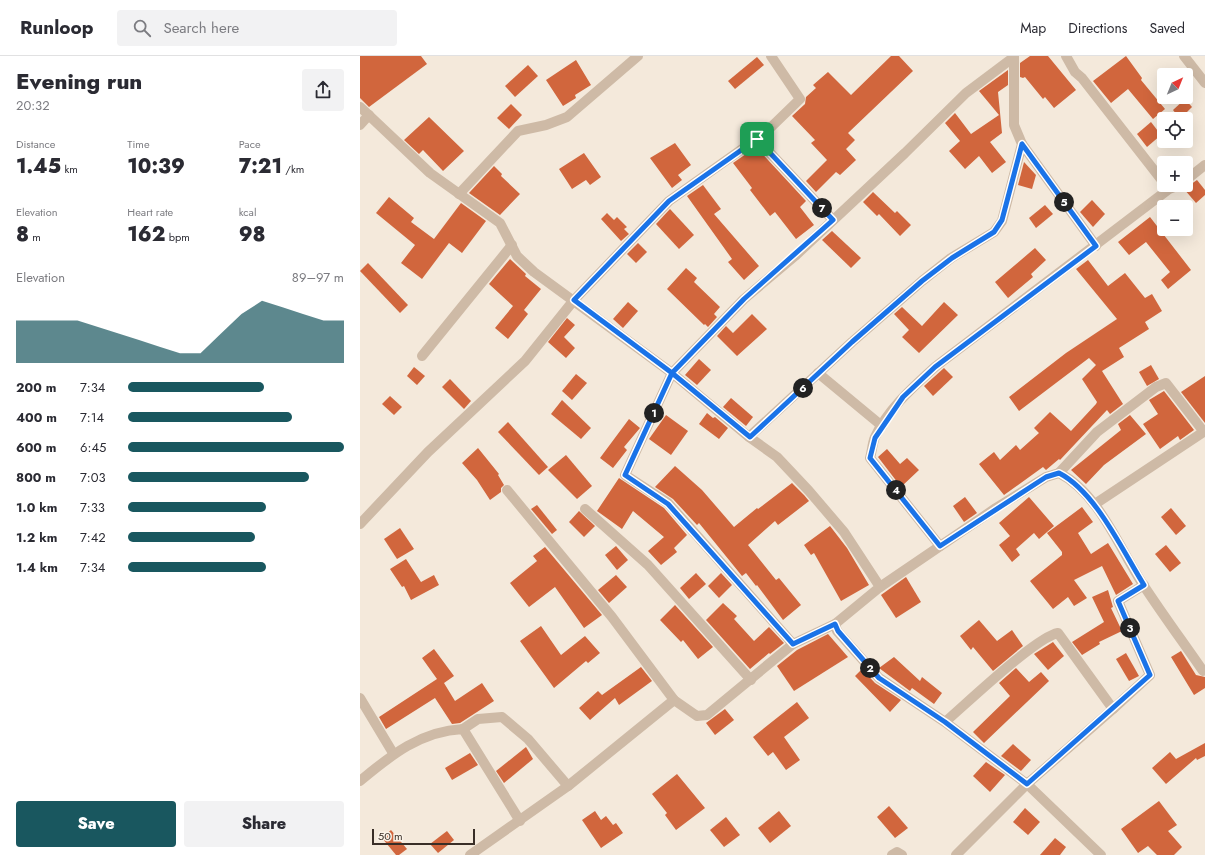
<!DOCTYPE html>
<html lang="en">
<head>
<meta charset="utf-8">
<style>
	body { margin:0; font-family:Jost,sans-serif; background:#f2f2f3; color:#2b2b33; height:100vh; display:flex; flex-direction:column; font-size:15px; white-space:nowrap }
	* { box-sizing:border-box; margin:0 }
	p { font-size:13px; color:#7c7c81 }
	.icon { flex:none; width:22px; height:22px; fill:none; stroke:currentColor; stroke-width:2; stroke-linecap:round; stroke-linejoin:round }
	.map { position:relative; flex:1; overflow:hidden }
	.side { display:flex; flex-direction:column; background:#fff; width:360px }
	.side>* { flex:none }
	.needle { width:26px; rotate:43deg }
	.buttons { position:absolute; left:797px; top:12px; display:grid; gap:8px }
	.buttons a { display:grid; place-items:center; width:36px; height:36px; border-radius:4px; background:#fff; box-shadow:0 4px 16px #0002; font-size:20px }
	.scale { position:absolute; left:12px; bottom:10px; width:103px; box-sizing:border-box; padding-left:4px; border:2px solid #392e27; border-top:0; font-size:11px; line-height:14px; white-space:nowrap; color:#392e27; -webkit-text-stroke:3px #fbf3e8; paint-order:stroke }
	.pin { position:absolute; display:grid; place-items:center; width:34px; height:34px; color:#fff; margin:-17px; border-radius:8px; box-shadow:0 2px 6px #0006 }
	.km { position:absolute; width:20px; height:20px; margin:-10px; border-radius:50%; background:#222; color:#fff; font-size:11px; line-height:20px; text-align:center }
	.round { display:grid; place-items:center; flex:none; width:42px; height:42px; border-radius:4px; background:#f2f2f3 }
	.summary { display:flex; align-items:center; justify-content:space-between; height:68px; padding:0 16px }
	h1 { font-size:22px; font-weight:800; line-height:30px }
	.stats { display:grid; grid-template-columns:repeat(3,1fr); gap:6px; height:68px; padding:4px 16px }
	.stats div { display:grid; align-content:center }
	.stats b { font-size:20px; font-weight:800 }
	.stats small { font-size:11px; font-weight:400 }
	.stats p { font-size:11px }
	.chart { height:112px; padding:8px 16px }
	.chart p { display:flex; justify-content:space-between }
	.chart svg { width:100%; height:72px; margin-top:4px; fill:#19575f; opacity:.7 }
	.primary-button { display:flex; gap:8px; margin-top:auto; padding:8px 16px }
	.primary-button a { flex:1; height:46px; border-radius:4px; background:#19575f; color:#fff; font-size:16px; font-weight:800; line-height:46px; text-align:center }
	.primary-button a+a { background:#f2f2f3; color:#2b2b33 }
	ul { padding:0 16px; list-style:none; font-size:13px }
	li { display:grid; grid-template-columns:64px 48px 1fr; align-items:center; height:30px }
	li i { height:10px; border-radius:5px; background:#19575f }
	header { display:flex; align-items:center; gap:24px; box-sizing:border-box; height:56px; padding:0 20px; background:#fff; border-bottom:1px solid #e1e1e2 }
	header strong { font-size:19px }
	nav { display:flex; gap:22px; margin-inline-start:auto; font-size:14px }
	.search { width:280px; height:36px; background:#f2f2f3; display:flex; align-items:center; gap:10px; box-sizing:border-box; padding:0 14px; border-radius:4px; color:#7c7c81; font-size:15px }
	main { display:flex; flex:1; min-height:0 }
	.map>svg:first-child { display:block }
</style>
</head>
<body>
<header>
<strong>Runloop</strong>
<div class="search"><svg class="icon" aria-label="search" viewBox="0 0 24 24"><circle cx="10" cy="10" r="6"/><path d="M15 15l6 6"/></svg>Search here</div>
<nav><a>Map</a><a>Directions</a><a>Saved</a></nav>
</header>
<main>
<section class="side">
<div class="summary"><div><h1>Evening run</h1><p>20:32</p></div><a class="round"><svg class="icon" aria-label="share" viewBox="0 0 24 24"><path d="M12 15V3M7 8l5-5 5 5M5 13v7h14v-7"/></svg></a></div>
<div class="stats">
<div><p>Distance</p><b>1.45<small> km</small></b></div>
<div><p>Time</p><b>10:39</b></div>
<div><p>Pace</p><b>7:21<small> /km</small></b></div>
</div>
<div class="stats">
<div><p>Elevation</p><b>8<small> m</small></b></div>
<div><p>Heart rate</p><b>162<small> bpm</small></b></div>
<div><p>kcal</p><b>98</b></div>
</div>
<div class="chart"><p><span>Elevation</span>89–97 m</p>
<svg viewBox="0 0 160 44" preserveAspectRatio="none"><path d="M0 44V18L10 18L20 18L30 18L40 22L50 26L60 30L70 34L80 38L90 38L100 26L110 14L120 6L130 10L140 14L150 18L160 18V44z"/></svg>
</div>
<ul>
<li><b>200 m</b>7:34<i style="width:63%"></i></li>
<li><b>400 m</b>7:14<i style="width:76%"></i></li>
<li><b>600 m</b>6:45<i style="width:100%"></i></li>
<li><b>800 m</b>7:03<i style="width:84%"></i></li>
<li><b>1.0 km</b>7:33<i style="width:64%"></i></li>
<li><b>1.2 km</b>7:42<i style="width:59%"></i></li>
<li><b>1.4 km</b>7:34<i style="width:64%"></i></li>
</ul>
<div class="primary-button"><a>Save</a><a>Share</a></div>
</section>
<div class="map">
<svg width="845" height="799" viewBox="0 0 845 799">
	<rect width="100%" height="100%" fill="#f4e9db"/>
	<g fill="#d1663d">
		<path d="M0 0H61L67 8 9 51 0 42Z"/>
		<path d="M531 0H539L553 15 488 77 495 84 486 93 496 104 480 119 476 116 456 136 446 125 467 104 451 87 455 84 432 60 445 48 446 41 456 32 453 29 468 16 491 39Z"/>
		<path d="M670 0H688L716 34 694 52 685 41 683 43 665 21 663 22 660 21V7Z"/>
		<path d="M766 0 782 22 781 24 805 53 793 63 768 33 751 47 733 25Z"/>
		<path d="M397 1 404 9 375 33 368 25Z"/>
		<path d="M216 4 231 29 215 39 216 42 203 50 186 24Z"/>
		<path d="M168 9 178 20 155 41 145 30Z"/>
		<path d="M648 14V29L638 36 642 77 630 86 646 106 632 117 619 100 605 113 589 95 600 85 585 67 595 57 611 78 639 59 619 35Z"/>
		<path d="M825 43 832 51 820 63 813 54Z"/>
		<path d="M151 48 162 59 149 73 137 62Z"/>
		<path d="M69 61 104 95 83 115 63 94 59 98 44 84Z"/>
		<path d="M791 66 801 79 787 91 777 78Z"/>
		<path d="M315 87 331 109 318 119 322 124 312 132 290 102Z"/>
		<path d="M396 91 446 145 440 151 454 169 436 183 415 156 410 160 390 134 392 132 373 107Z"/>
		<path d="M224 97 241 121 230 129 226 124 212 133 199 113Z"/>
		<path d="M664 106 676 119 672 133 658 129Z"/>
		<path d="M134 110 142 118 141 120 160 138 140 159 109 137Z"/>
		<path d="M837 124 845 134V139L836 147 824 133Z"/>
		<path d="M343 129 361 153 354 158 399 210 384 224 368 206 372 203 327 140Z"/>
		<path d="M513 136 535 157 537 155 551 169 540 180 519 158 517 160 503 146Z"/>
		<path d="M29 141 54 162 51 166 74 183 101 147 126 165 102 197 89 187 62 223 41 207 55 189 16 157Z"/>
		<path d="M732 144 745 158 733 171 720 156Z"/>
		<path d="M685 149 693 158 676 172 669 162Z"/>
		<path d="M310 153 334 179 319 193 296 168Z"/>
		<path d="M247 157 254 164 257 161 267 171 264 173 269 178 261 185 241 163Z"/>
		<path d="M790 161 831 214 808 233 801 224 810 216 786 186 769 199 758 186Z"/>
		<path d="M472 175 501 202 491 212 462 184Z"/>
		<path d="M278 187 287 196 276 207 267 198Z"/>
		<path d="M675 192 686 204 671 218 673 221 648 242 635 226Z"/>
		<path d="M150 203 166 218 165 220 181 233 164 254 168 258 148 283 135 272 153 250 129 228Z"/>
		<path d="M728 204 748 230 765 217 785 242 792 238 802 255 785 266 789 273 759 292 764 301 742 315 763 348 750 358 747 354 700 404 699 403 686 414 683 411 644 439 619 408 634 396 640 404 656 389 660 394 679 377 674 372 690 356 711 375 736 348 737 346 722 323 736 309 729 302 659 355 649 341 706 297 757 263 716 213Z"/>
		<path d="M8 207 48 249 40 257 0 215Z"/>
		<path d="M326 212 337 222 334 226 360 251 354 258 357 261 348 271 345 268 344 269 307 233Z"/>
		<path d="M268 246 278 255 263 272 253 263Z"/>
		<path d="M584 246 598 259 559 297 542 281 549 274 534 258 542 251 562 270Z"/>
		<path d="M392 258 407 273 377 300 357 280 366 270 373 277Z"/>
		<path d="M207 262 215 269 204 281 215 292 206 302 188 286Z"/>
		<path d="M339 303 351 314 337 329 325 319Z"/>
		<path d="M791 309 799 323 787 330 779 316Z"/>
		<path d="M54 311 65 320 57 329 47 320Z"/>
		<path d="M584 312 593 321 573 340 564 330Z"/>
		<path d="M216 318 227 327 212 344 202 335Z"/>
		<path d="M845 320V367L821 336Z"/>
		<path d="M90 323 111 345 104 353 82 331Z"/>
		<path d="M804 335 834 374 820 384 818 380 800 393 783 368 798 358 789 344Z"/>
		<path d="M30 340 42 351 34 359 22 348Z"/>
		<path d="M371 342 393 361 386 370 363 351Z"/>
		<path d="M202 344 231 372 221 383 191 358Z"/>
		<path d="M347 357 353 362 355 361 368 372 359 383 339 368Z"/>
		<path d="M306 359 328 375 311 399 289 383Z"/>
		<path d="M770 359 786 378 744 409 726 428 711 414 761 374 758 368Z"/>
		<path d="M269 363 280 372 264 391 267 394 253 412 240 402Z"/>
		<path d="M148 366 188 411 179 419 138 376Z"/>
		<path d="M118 392 139 418 138 419 144 429 141 432V436L130 444 117 424 102 407Z"/>
		<path d="M527 393 540 408 547 402 559 414 541 431 518 401Z"/>
		<path d="M206 399 232 430 217 443 188 414Z"/>
		<path d="M315 410 342 434 374 471 397 452 398 453 432 427 444 439 449 445 418 469 415 465 388 489 416 524 419 522 441 549 423 564 397 529 396 530 386 517 382 520 339 467 337 469 313 443 295 431Z"/>
		<path d="M259 422 304 452 327 479 314 492 317 496 301 509 288 495 304 481 273 455 262 473 237 455Z"/>
		<path d="M605 441 617 457 604 466 593 450Z"/>
		<path d="M669 441 694 470 679 483 674 477 656 493 660 499 652 506 639 489 650 480 639 467Z"/>
		<path d="M177 449 197 474 192 478 171 453Z"/>
		<path d="M722 451 733 466 718 477 731 498 748 487 773 528 756 539 742 510 714 524 727 542 714 550 708 541 693 553 670 525 702 499V496L687 477Z"/>
		<path d="M811 452 826 470 816 479 801 461Z"/>
		<path d="M219 455 235 470 224 481 209 466Z"/>
		<path d="M470 470 487 492 509 529 481 545 454 497 451 499 444 489Z"/>
		<path d="M40 472 54 493 37 503 24 483Z"/>
		<path d="M806 489 821 507 810 516 795 498Z"/>
		<path d="M256 490 268 504 257 514 245 499Z"/>
		<path d="M185 491 242 559 224 572 195 531 169 551 150 527 177 505 173 500Z"/>
		<path d="M46 503 61 526 74 519 79 529 51 544 44 530 42 531 30 513Z"/>
		<path d="M336 517 346 528 329 543 320 532Z"/>
		<path d="M361 517 372 529 359 542 348 530Z"/>
		<path d="M256 519 267 531 249 547 238 534Z"/>
		<path d="M546 521 561 546 536 562 521 539Z"/>
		<path d="M748 534 753 551 751 552 762 575 739 586 740 588 722 599 712 586 744 566 732 541Z"/>
		<path d="M363 547 377 560 374 563 394 585 409 571 424 587 410 598 409 597 390 613 346 564Z"/>
		<path d="M315 549 353 591 338 603 323 584 321 586 300 564Z"/>
		<path d="M619 564 637 585 652 574 663 590 633 615 613 591 611 594 600 580Z"/>
		<path d="M181 570 201 599 225 580 240 597 228 607 226 605 194 632 160 585Z"/>
		<path d="M468 578 488 601 434 635 417 610 437 594Z"/>
		<path d="M693 586 704 600 688 614 674 598Z"/>
		<path d="M74 593 94 620 84 627 95 645 122 627 134 645 100 667 92 668 75 642 26 673 19 661 77 623 62 602Z"/>
		<path d="M821 595 836 619 845 621V632L834 639 811 601Z"/>
		<path d="M766 597 779 620 769 625 756 603Z"/>
		<path d="M534 601 560 625 562 621 582 637 574 648 552 632 550 635 519 612Z"/>
		<path d="M281 611 292 625 259 649 255 642 230 664 219 652 238 635 242 639Z"/>
		<path d="M656 612 669 626 681 616 689 625 624 687 613 676 650 640 639 627Z"/>
		<path d="M502 613 515 627 541 644 530 656 495 620Z"/>
		<path d="M437 646 449 662 424 681 440 704 426 714 413 696 408 700 393 681Z"/>
		<path d="M365 653 374 664 355 679 346 667Z"/>
		<path d="M845 687V700L837 704 836 702 806 728 792 712 810 696 816 703Z"/>
		<path d="M653 688 671 704 661 715 641 700Z"/>
		<path d="M166 691 173 703 144 727 136 715Z"/>
		<path d="M110 697 118 709 92 724 85 712Z"/>
		<path d="M626 706 645 719 630 736 613 720Z"/>
		<path d="M317 718 345 752 316 774 305 759 307 757 292 738Z"/>
		<path d="M799 745 817 769 808 775 822 791 814 799H797L788 790 778 797 761 773Z"/>
		<path d="M529 750 548 772 535 782 517 761Z"/>
		<path d="M665 752 680 766 668 779 653 766Z"/>
		<path d="M235 755 241 764 246 760 253 769 256 767 263 777 241 792 222 764Z"/>
		<path d="M419 755 431 770 410 787 398 772Z"/>
		<path d="M366 761 380 779 364 791 350 774Z"/>
		<path d="M31 774 47 793 39 799H36L22 782Z"/>
		<path d="M87 775 94 784 78 797 70 788Z"/>
		<path d="M695 782 706 791 700 799H680Z"/>
	</g>
	<g fill="none" stroke-linecap="round" stroke-linejoin="round">
		<g stroke="#cebaa6" stroke-width="10">
			<path d="M706 0 715 16 722 22 804 127"/>
			<path d="M824 0 845 27"/>
			<path d="M0 51 70 117 140 167 157 200 174 216 312 317 389 381"/>
			<path d="M0 69 9 59"/>
			<path d="M397 83 473 164"/>
			<path d="M662 88 736 190"/>
			<path d="M826 124 845 109"/>
			<path d="M99 138 158 75 186 69 207 61 278 0"/>
			<path d="M62 300 152 189"/>
			<path d="M458 317 522 370"/>
			<path d="M699 417 737 376 796 331 806 327 844 376"/>
			<path d="M147 434 252 561 314 644 337 660 347 659 433 588 475 568"/>
			<path d="M735 448 845 375"/>
			<path d="M225 453 288 509 391 624"/>
			<path d="M0 468 68 396 165 305 214 244 309 145 406 76 440 43 411 0"/>
			<path d="M580 490 510 402C512 396 512 388 515 381 528 353 553 331 575 311L809 133 819 129"/>
			<path d="M520 531 636 452 686 421 699 417C739 437 760 494 784 530 803 559 823 586 843 615"/>
			<path d="M433 588 308 447 265 419 312 317 384 243 435 200 545 97 606 37 654 1"/>
			<path d="M0 642 33 697"/>
			<path d="M753 653 790 619 758 545 784 529"/>
			<path d="M585 666C606 648 676 581 698 577L753 653 667 728 585 666 519 622 477 575 475 568 520 531 484 476 449 435 417 401 389 381 492 286 562 225 591 202 634 176 642 165 662 88 654 69V0"/>
			<path d="M103 673 118 663 142 661 168 683 208 730"/>
			<path d="M0 725C31 699 61 675 103 673L160 765"/>
			<path d="M110 799 208 730 314 644"/>
			<path d="M532 799 537 796 542 799"/>
			<path d="M596 799 667 728 741 799"/>
		</g>
	</g>
	<g fill="none" stroke-linecap="round" stroke-linejoin="round">
		<defs>
			<path id="route" d="M397 83 309 145 214 244 312 317 265 419 308 448 433 588 475 568 478 575 519 622 585 666 667 728 790 619 758 545 784 529C762 494 736 436 699 417L686 421 580 490 510 402 515 382 543 341 575 311 736 190 662 88 642 164 634 176 592 202 562 225 492 286 390 381 312 317 384 243 473 164 397 83"/>
		</defs>
		<use href="#route" stroke="#fff" stroke-width="8"/>
		<use href="#route" stroke="#1a73e8" stroke-width="5"/>
	</g>
</svg>
<div class="buttons">
<a><svg class="needle" viewBox="-14 -14 28 28"><path d="M0-13l5 13h-10z" fill="#e53935"/><path d="M0 13l5-13h-10z" fill="#7c7c81"/></svg></a>
<a><svg class="icon" aria-label="locate" viewBox="0 0 24 24"><circle cx="12" cy="12" r="6"/><path d="M12 2v4M12 18v4M2 12h4M18 12h4"/></svg></a>
<a>+</a>
<a>−</a>
</div>
<div class="scale">50 m</div>
<div class="pin" style="left:397px;top:83px;background:#1e9e55"><svg class="icon" aria-label="arrive" viewBox="0 0 24 24"><path d="M6 21V4h12l-3 4 3 4H6"/></svg></div>
<b class="km" style="left:294px;top:357px">1</b>
<b class="km" style="left:510px;top:612px">2</b>
<b class="km" style="left:770px;top:572px">3</b>
<b class="km" style="left:536px;top:434px">4</b>
<b class="km" style="left:704px;top:146px">5</b>
<b class="km" style="left:443px;top:332px">6</b>
<b class="km" style="left:462px;top:152px">7</b>
</div>
</main>
</body>
</html>
